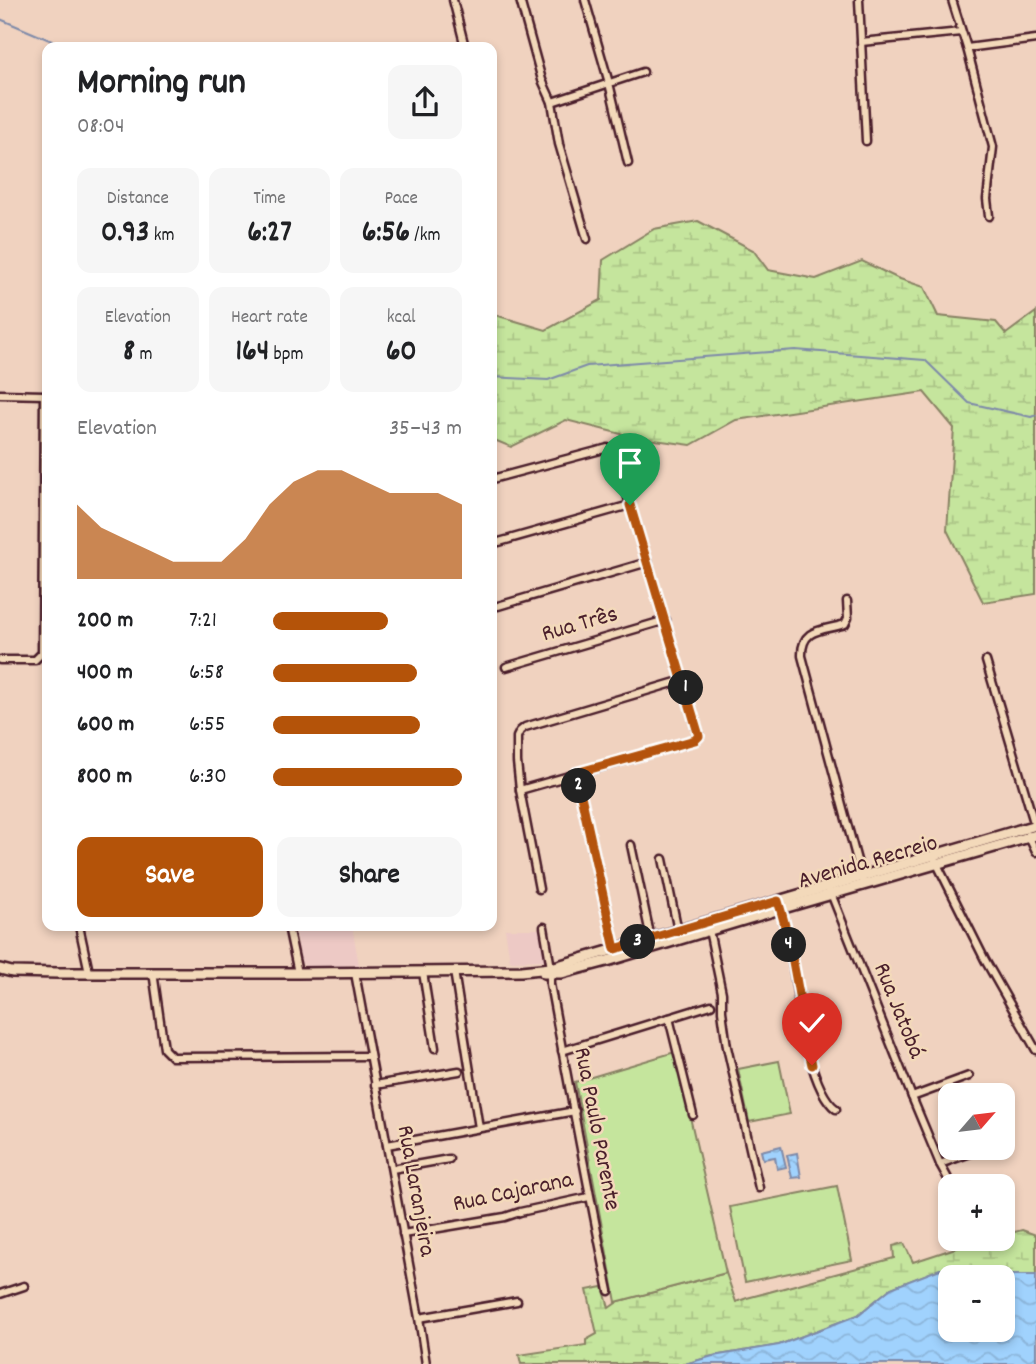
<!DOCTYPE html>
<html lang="en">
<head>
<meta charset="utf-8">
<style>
	body { margin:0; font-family:Dekko,sans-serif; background:#f6f6f6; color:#202124; height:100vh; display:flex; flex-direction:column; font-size:26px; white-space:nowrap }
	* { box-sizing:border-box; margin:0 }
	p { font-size:23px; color:#757577 }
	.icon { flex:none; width:38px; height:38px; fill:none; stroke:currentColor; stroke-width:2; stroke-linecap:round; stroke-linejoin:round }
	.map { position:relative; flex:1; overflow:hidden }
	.side { position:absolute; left:42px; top:42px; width:455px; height:889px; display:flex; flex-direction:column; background:#fff; border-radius:14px; box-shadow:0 4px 10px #0003 }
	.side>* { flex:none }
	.needle { width:46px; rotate:62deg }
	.tools { position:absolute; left:938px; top:1083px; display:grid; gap:14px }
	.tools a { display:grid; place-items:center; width:77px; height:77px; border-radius:14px; background:#fff; box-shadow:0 4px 10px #0003; font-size:35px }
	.pin { position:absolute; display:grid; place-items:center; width:60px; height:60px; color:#fff; margin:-72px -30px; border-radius:50% 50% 50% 0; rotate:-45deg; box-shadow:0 0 7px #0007 }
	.pin .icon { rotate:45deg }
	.km { position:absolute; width:35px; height:35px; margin:-18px; border-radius:50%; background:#222; color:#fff; font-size:19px; line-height:35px; text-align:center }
	.round { display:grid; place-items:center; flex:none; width:74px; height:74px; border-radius:14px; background:#f6f6f6 }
	.head { display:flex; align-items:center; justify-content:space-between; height:119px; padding:0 35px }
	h1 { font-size:38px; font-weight:800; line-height:52px }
	.figures { display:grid; grid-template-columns:repeat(3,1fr); gap:10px; height:119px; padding:7px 35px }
	.figures div { display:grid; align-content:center; border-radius:14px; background:#f6f6f6; text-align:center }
	.figures b { font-size:30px; font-weight:800 }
	.figures small { font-size:19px; font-weight:400 }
	.figures p { font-size:19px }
	.chart { height:196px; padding:14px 35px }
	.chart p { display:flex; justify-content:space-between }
	.chart svg { width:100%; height:126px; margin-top:7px; fill:#b45309; opacity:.7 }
	.button { display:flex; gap:14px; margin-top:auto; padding:14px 35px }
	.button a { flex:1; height:80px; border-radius:14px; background:#b45309; color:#fff; font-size:28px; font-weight:800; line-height:80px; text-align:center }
	.button a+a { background:#f6f6f6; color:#202124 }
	ul { padding:0 35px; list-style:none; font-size:23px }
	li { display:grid; grid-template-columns:112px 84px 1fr; align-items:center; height:52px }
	li i { height:18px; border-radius:9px; background:#b45309 }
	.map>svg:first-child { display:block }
</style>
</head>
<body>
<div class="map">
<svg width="1036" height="1364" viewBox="0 0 1036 1364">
	<defs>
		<pattern id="wetland-marsh" width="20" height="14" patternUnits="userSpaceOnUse" patternTransform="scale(1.75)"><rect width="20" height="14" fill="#c5e59d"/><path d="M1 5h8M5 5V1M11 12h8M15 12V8" fill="none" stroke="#abc487"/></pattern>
		<pattern id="water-waves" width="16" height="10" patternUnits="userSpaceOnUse" patternTransform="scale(1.75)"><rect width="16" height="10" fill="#a0d2fd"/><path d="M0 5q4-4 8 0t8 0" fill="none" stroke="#8bb4d9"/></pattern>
	</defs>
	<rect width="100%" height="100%" fill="#f0d2bf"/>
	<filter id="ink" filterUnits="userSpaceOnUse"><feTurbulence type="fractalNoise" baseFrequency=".0143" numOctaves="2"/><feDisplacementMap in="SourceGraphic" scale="14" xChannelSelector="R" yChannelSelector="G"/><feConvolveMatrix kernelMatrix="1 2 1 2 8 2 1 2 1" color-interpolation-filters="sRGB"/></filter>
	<g filter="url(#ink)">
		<g fill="#edc9c5">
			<path d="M295 926H352L359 965 308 968 301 963Z"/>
			<path d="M505 929H541L548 960 510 961Z"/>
		</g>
		<g fill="url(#wetland-marsh)" stroke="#888264" stroke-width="2">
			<path d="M698 221 753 250 768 270 816 279 862 261 897 278 924 287 938 316 996 322 1006 334 1036 312V594L983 602 947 530 954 428 924 392 736 420 691 445 633 437 566 420 511 447 492 439V314L546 330 601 300 603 260 654 229Z"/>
			<path d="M1022 1230 1036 1235V1275H998L940 1269 891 1288 858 1315 779 1345 713 1356 685 1364H521L519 1355 586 1345V1340L597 1334 587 1290 603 1287 609 1308 619 1301 726 1273 736 1302 747 1298 894 1258 893 1246 904 1243 913 1262 974 1242 981 1248 993 1244 991 1239H1003V1235Z"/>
		</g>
		<g fill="#c5e59d" stroke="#888264" stroke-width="2">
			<path d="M675 1052 726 1273 616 1302 575 1082Z"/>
			<path d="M779 1061 790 1114 749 1122 738 1069Z"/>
			<path d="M837 1186 852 1260 745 1282 730 1207Z"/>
		</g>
		<g fill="url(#water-waves)" stroke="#7e8aa9" stroke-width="2" fill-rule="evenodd">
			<path d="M781 1146 786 1167 777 1169 775 1157 763 1159 761 1151Z"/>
			<path d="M797 1153 801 1177 792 1178 787 1155Z"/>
			<path d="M940 1269 998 1275H1036V1364H685L713 1356 779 1345 858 1315 891 1288ZM950 1278H1003V1330H950Z"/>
		</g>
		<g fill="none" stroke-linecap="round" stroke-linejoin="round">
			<g stroke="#7e8aa9" stroke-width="2">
				<path d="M0 19 66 47"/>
				<path d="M492 377 548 380 587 366 795 350 925 360 969 403 1031 417 1036 415"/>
			</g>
			<defs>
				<g id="minor">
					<path d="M453 0 465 47"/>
					<path d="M520 0 542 80 552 102 559 144 587 239"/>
					<path d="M585 0 609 83 628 163"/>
					<path d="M859 0 866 141"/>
					<path d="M952 0 967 48 993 147 987 199 989 216"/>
					<path d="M861 42 961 32"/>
					<path d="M967 48 1036 39"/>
					<path d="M552 102 643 72"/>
					<path d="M0 394 45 395"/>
					<path d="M492 479 608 448 612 449 617 456 630 505"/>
					<path d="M492 542H499L630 505 699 736 695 740 520 790"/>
					<path d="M847 601 848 618 845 624C824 631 801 627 802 656L862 879"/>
					<path d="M498 606 648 562"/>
					<path d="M0 660H35L42 653 44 395"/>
					<path d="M986 661 1035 826"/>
					<path d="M506 667 666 620"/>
					<path d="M576 773 615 949"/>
					<path d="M1028 835 1036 852"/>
					<path d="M631 845 651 939"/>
					<path d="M933 856 985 960 1036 1050"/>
					<path d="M663 859 678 931"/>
					<path d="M539 889 520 790 517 762V737L520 731 525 727 683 680"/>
					<path d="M830 891 912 1097 940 1164 952 1186"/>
					<path d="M780 906C784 922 788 938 791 954 798 991 806 1087 836 1109"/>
					<path d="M79 926 89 972"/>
					<path d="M288 926 298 973"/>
					<path d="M544 927 551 968"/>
					<path d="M709 930 722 993V1011L727 1047 759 1188"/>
					<path d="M454 971 479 1128"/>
					<path d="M153 972 164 1049 172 1057 370 1056"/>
					<path d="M423 972 435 1048"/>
					<path d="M355 973 419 1318 517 1301"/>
					<path d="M550 974V984C569 1087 588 1189 609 1291"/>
					<path d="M669 1018 693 1115"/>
					<path d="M562 1051 711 1005"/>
					<path d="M375 1085 459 1071"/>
					<path d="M912 1097 969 1076"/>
					<path d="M387 1145 575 1111"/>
					<path d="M940 1164 984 1148"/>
					<path d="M392 1169 449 1159"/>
					<path d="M403 1234 505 1217 520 1212 589 1197"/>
					<path d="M0 1294 24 1286"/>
					<path d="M419 1318 426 1364"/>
				</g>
				<g id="secondary">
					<path d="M0 969 12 972 58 973H298L521 971 551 968 1036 825"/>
					<path d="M544 973H562L607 961 780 909 1036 835"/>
				</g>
			</defs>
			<use href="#minor" stroke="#4a1f2b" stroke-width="11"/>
			<use href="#secondary" stroke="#4a1f2b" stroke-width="14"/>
			<use href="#minor" stroke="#f3d9ba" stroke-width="6"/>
			<use href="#secondary" stroke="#f3d9ba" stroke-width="9"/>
		</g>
	</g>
	<g fill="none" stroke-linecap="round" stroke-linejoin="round" filter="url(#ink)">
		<defs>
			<path id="route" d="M630 505 699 736 695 740 576 773 615 949 778 901C795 954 800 1011 812 1065"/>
		</defs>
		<use href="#route" stroke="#fff" stroke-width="14"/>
		<use href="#route" stroke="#b45309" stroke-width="9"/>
	</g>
	<g text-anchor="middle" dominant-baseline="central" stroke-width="5" stroke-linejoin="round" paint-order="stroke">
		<g font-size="24" fill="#4a1f2b" stroke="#f3d9ba">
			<text transform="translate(580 625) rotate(-16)">Rua Três</text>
			<text transform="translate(868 863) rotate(-16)">Avenida Recreio</text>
			<text transform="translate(898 1011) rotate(68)">Rua Jatobá</text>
			<text transform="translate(596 1129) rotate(79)">Rua Paulo Parente</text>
			<text transform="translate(415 1191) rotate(80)">Rua Laranjeira</text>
			<text transform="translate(513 1193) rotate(-12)">Rua Cajarana</text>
		</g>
	</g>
</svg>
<div class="tools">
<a><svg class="needle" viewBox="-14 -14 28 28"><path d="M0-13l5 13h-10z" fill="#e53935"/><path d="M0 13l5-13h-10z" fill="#757577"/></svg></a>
<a>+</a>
<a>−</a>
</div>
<div class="pin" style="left:630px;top:505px;background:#1e9e55"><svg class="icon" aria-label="arrive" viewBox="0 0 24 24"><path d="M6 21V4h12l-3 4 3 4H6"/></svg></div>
<div class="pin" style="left:812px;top:1065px;background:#d93025"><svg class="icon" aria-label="check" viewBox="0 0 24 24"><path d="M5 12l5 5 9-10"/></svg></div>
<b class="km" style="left:686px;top:688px">1</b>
<b class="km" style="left:579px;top:786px">2</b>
<b class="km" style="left:638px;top:942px">3</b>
<b class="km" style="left:789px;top:945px">4</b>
<section class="side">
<div class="head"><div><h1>Morning run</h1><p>08:04</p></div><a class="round"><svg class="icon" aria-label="share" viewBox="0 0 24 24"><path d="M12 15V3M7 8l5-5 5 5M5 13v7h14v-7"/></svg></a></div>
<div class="figures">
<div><p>Distance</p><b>0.93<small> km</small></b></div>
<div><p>Time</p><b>6:27</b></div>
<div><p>Pace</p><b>6:56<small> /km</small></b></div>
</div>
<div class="figures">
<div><p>Elevation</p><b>8<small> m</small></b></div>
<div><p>Heart rate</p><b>164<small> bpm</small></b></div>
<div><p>kcal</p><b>60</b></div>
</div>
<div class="chart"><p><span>Elevation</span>35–43 m</p>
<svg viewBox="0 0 160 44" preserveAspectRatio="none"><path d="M0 44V18L10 26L20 30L30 34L40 38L50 38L60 38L70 30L80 18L90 10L100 6L110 6L120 10L130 14L140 14L150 14L160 18V44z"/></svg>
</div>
<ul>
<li><b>200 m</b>7:21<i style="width:61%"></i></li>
<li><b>400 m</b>6:58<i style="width:76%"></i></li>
<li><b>600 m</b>6:55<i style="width:78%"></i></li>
<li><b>800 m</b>6:30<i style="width:100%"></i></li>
</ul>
<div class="button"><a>Save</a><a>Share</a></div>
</section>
</div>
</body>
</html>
